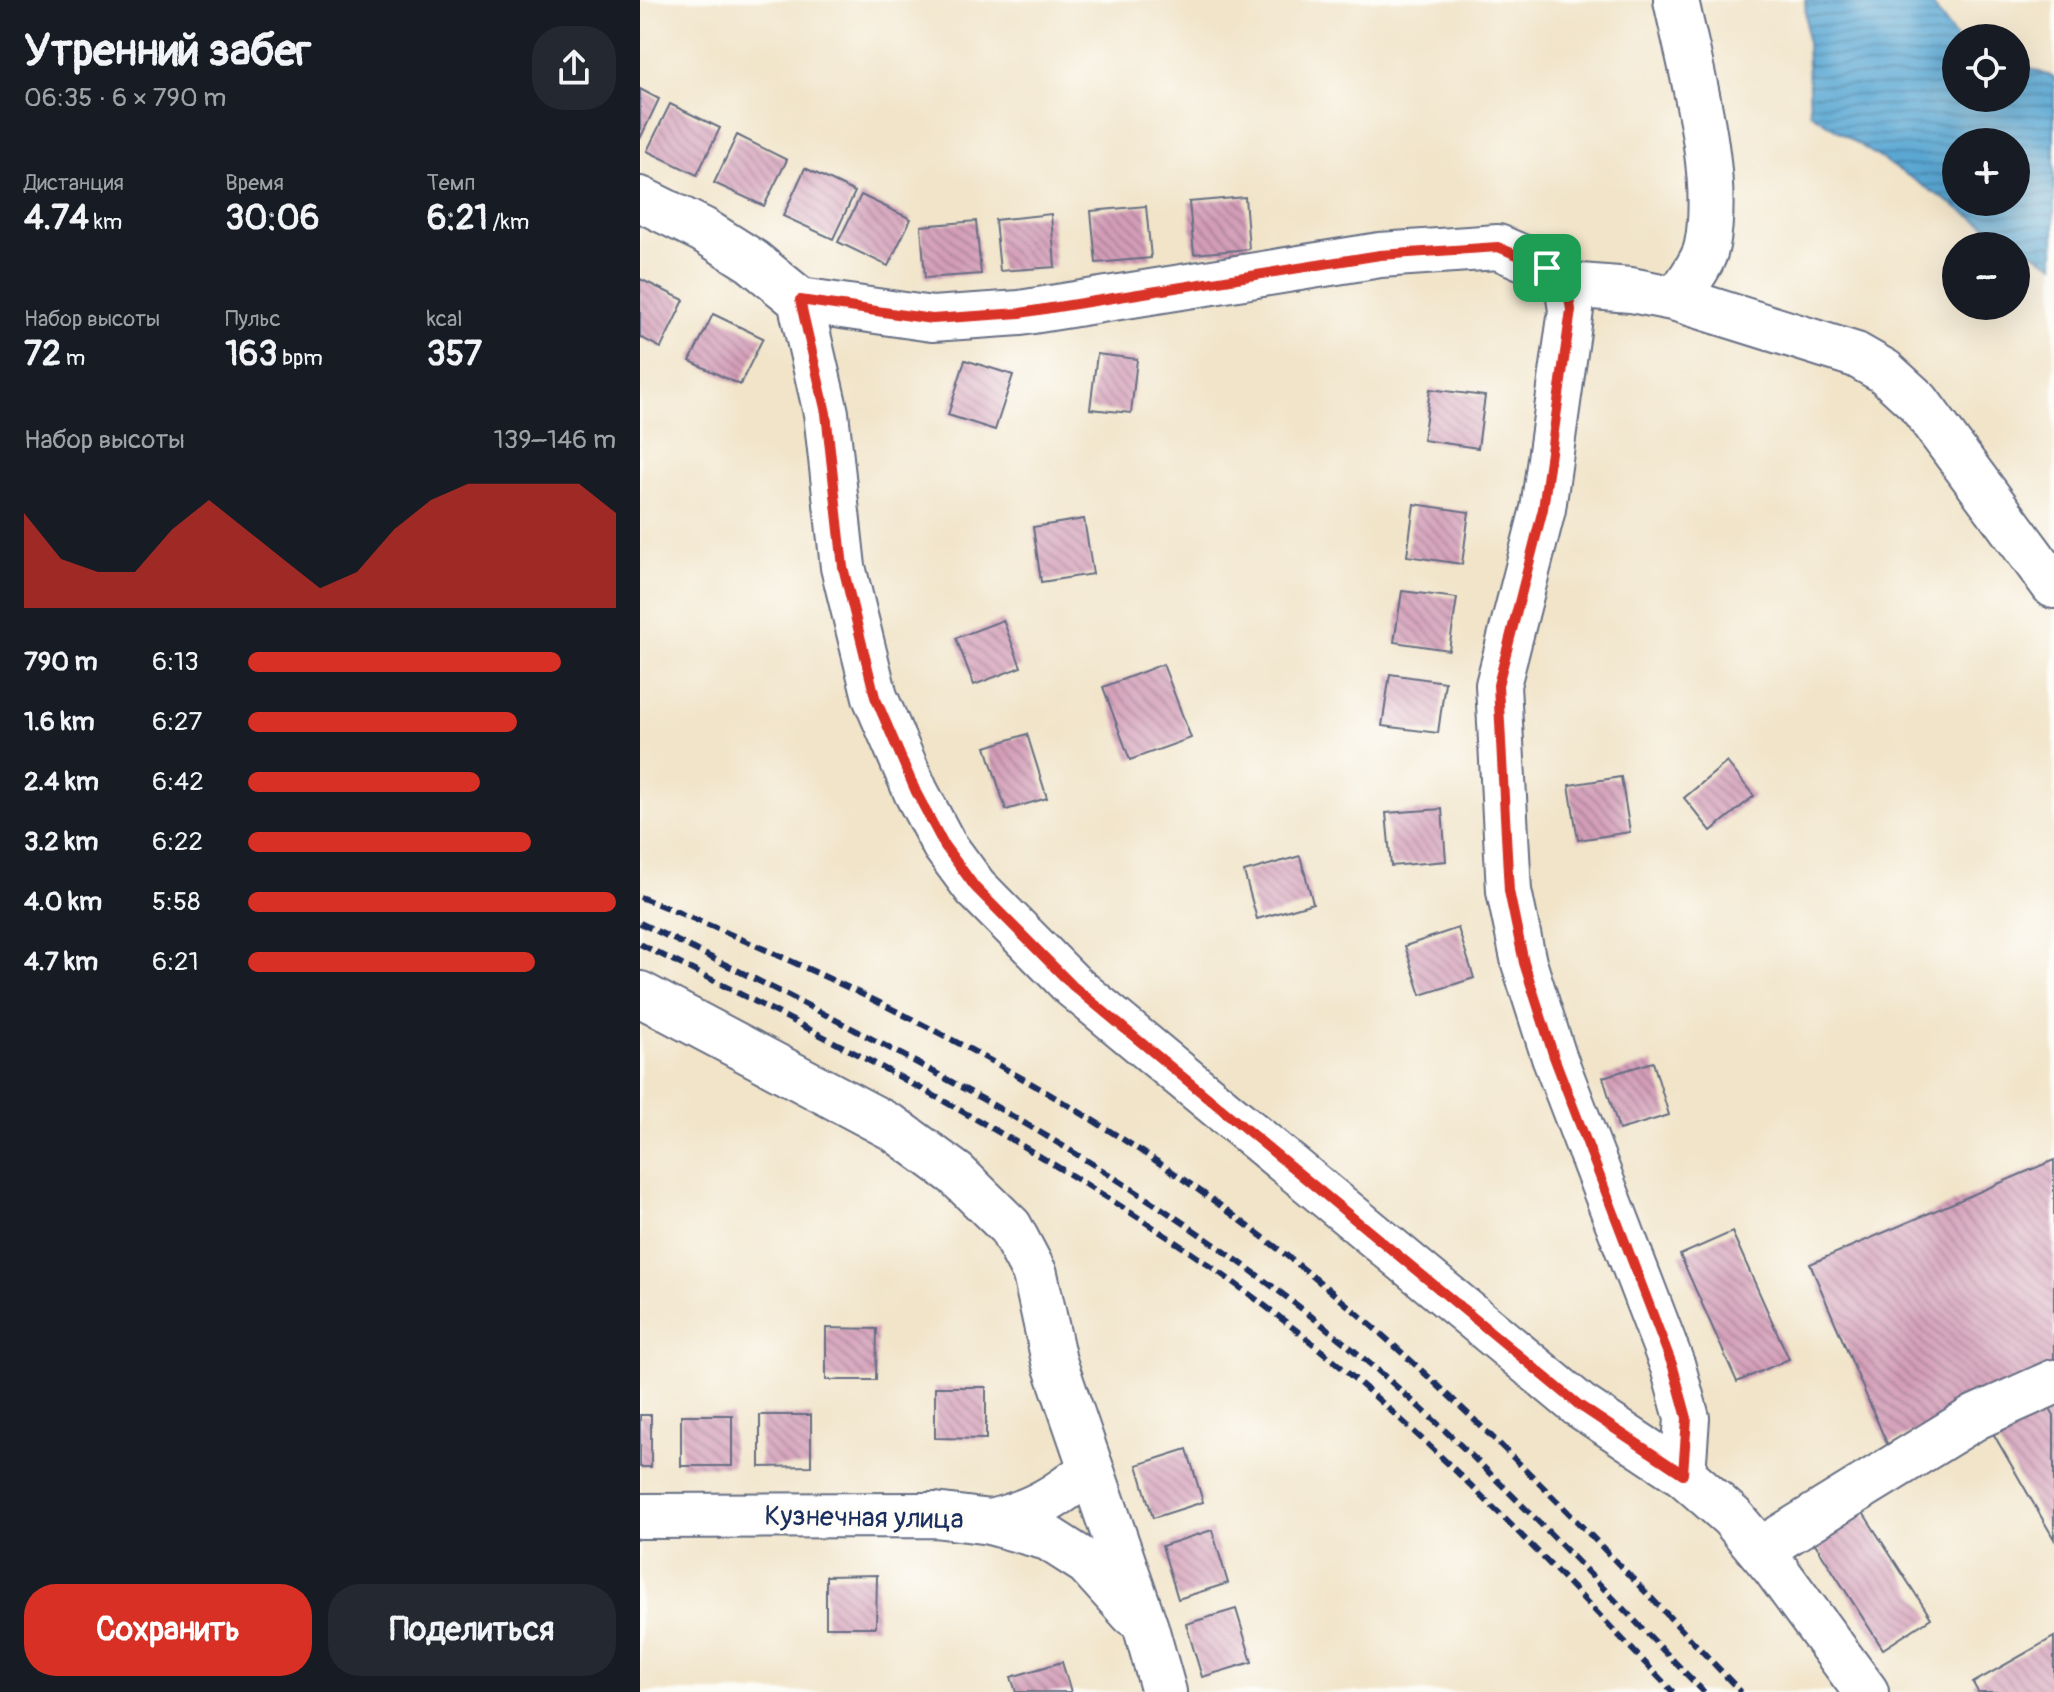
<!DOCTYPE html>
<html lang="ru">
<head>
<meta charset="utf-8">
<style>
	body { margin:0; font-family:Pangolin,sans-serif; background:#242831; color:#f1f3f6; height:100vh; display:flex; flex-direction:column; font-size:30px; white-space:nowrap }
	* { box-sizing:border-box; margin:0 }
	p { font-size:26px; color:#9ea1a6 }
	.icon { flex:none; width:44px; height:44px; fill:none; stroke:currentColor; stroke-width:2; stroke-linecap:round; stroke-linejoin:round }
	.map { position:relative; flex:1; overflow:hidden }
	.drawer { display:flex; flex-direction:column; background:#171b24; width:640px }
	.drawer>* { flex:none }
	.buttons { position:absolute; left:1302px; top:24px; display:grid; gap:16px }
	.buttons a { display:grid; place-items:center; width:88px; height:88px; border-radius:50%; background:#171b24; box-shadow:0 8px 32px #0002; font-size:40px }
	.pin { position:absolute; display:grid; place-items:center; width:68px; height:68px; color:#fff; margin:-34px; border-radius:16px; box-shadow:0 4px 12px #0006 }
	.round { display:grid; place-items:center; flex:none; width:84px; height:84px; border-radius:32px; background:#242831 }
	.summary { display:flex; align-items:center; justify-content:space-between; height:136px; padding:0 24px }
	h1 { font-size:44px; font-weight:800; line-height:60px }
	.stats { display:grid; grid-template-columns:repeat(3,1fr); gap:12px; height:136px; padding:8px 24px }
	.stats div { display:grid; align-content:center }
	.stats b { font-size:34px; font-weight:800 }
	.stats small { font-size:22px; font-weight:400 }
	.stats p { font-size:22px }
	.chart { height:224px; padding:16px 24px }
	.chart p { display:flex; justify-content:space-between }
	.chart svg { width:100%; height:144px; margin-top:8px; fill:#d93025; opacity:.7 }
	.action { display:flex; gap:16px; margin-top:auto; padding:16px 24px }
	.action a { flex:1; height:92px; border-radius:32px; background:#d93025; color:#fff; font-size:32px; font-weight:800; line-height:92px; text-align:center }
	.action a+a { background:#242831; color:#f1f3f6 }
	ul { padding:0 24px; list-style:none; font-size:26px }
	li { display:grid; grid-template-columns:128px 96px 1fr; align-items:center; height:60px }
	li i { height:20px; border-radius:10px; background:#d93025 }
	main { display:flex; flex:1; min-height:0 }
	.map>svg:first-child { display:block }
</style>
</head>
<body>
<main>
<section class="drawer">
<div class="summary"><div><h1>Утренний забег</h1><p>06:35 · 6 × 790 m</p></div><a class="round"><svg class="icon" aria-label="share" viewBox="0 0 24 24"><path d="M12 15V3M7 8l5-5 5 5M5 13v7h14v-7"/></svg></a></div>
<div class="stats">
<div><p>Дистанция</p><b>4.74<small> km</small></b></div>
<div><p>Время</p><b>30:06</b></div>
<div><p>Темп</p><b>6:21<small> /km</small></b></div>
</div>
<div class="stats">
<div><p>Набор высоты</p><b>72<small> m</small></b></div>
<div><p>Пульс</p><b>163<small> bpm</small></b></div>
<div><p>kcal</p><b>357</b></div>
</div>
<div class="chart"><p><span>Набор высоты</span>139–146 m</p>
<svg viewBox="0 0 160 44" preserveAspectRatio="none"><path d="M0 44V15L10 29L20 33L30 33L40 20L50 11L60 20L70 29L80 38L90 33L100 20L110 11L120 6L130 6L140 6L150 6L160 15V44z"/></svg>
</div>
<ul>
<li><b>790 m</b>6:13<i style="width:85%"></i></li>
<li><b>1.6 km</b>6:27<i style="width:73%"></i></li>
<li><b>2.4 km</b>6:42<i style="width:63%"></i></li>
<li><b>3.2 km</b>6:22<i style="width:77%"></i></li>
<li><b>4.0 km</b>5:58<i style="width:100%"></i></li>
<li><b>4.7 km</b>6:21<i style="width:78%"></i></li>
</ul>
<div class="action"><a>Сохранить</a><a>Поделиться</a></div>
</section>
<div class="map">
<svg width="1414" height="1692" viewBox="0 0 1414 1692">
	<defs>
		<pattern id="water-rules" width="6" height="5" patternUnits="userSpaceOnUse" patternTransform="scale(2)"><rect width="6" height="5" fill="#5aa7d3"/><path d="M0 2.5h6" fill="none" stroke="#4a88ae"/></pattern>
		<pattern id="building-back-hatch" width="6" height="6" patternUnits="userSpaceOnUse" patternTransform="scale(2)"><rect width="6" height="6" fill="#d39db7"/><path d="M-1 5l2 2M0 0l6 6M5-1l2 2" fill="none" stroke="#aa8098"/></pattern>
	</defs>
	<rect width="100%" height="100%" fill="#fdfcf7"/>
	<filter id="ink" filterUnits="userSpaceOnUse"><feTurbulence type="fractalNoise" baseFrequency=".0125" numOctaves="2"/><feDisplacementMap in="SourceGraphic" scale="16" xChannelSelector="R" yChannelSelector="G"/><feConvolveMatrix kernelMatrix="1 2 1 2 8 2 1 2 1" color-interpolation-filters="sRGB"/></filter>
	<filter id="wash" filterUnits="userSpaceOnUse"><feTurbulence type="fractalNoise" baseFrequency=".006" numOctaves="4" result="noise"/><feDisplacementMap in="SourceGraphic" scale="32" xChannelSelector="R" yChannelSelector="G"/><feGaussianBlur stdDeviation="1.8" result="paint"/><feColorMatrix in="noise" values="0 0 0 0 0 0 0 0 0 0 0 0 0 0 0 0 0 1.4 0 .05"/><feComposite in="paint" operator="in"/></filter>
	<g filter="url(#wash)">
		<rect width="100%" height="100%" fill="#f1e4c9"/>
		<path fill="url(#water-rules)" stroke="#3a6b98" stroke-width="2" fill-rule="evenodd" d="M1165 0H1289L1316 38V98H1376V64L1414 77V264L1366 239 1170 113ZM1316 142H1376V202H1316Z"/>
		<g id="blocks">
			<g fill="url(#building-back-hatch)">
				<path d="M0 89 19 99 0 139Z"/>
				<path d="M30 104 80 128 57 175 7 151Z"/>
				<path d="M97 135 147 160 124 206 74 183Z"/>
				<path d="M165 168 215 192 193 239 143 216Z"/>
				<path d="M221 195 271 219 248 266 198 242Z"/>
				<path d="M605 197 609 249 554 254 549 202Z"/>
				<path d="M506 206 511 258 456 263 451 211Z"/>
				<path d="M411 214 415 267 360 271 355 220Z"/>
				<path d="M336 221 341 274 285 278 281 226Z"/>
				<path d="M0 279 44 300 21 348 0 337Z"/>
				<path d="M73 314 123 338 100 385 50 361Z"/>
				<path d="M457 354 497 359 491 413 450 409Z"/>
				<path d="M325 360 373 375 355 430 308 415Z"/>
				<path d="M790 389 845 396 838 448 783 440Z"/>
				<path d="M774 504 829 512 822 564 767 556Z"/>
				<path d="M444 519 453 574 401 582 393 527Z"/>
				<path d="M762 591 817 598 809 650 754 642Z"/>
				<path d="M363 620 381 667 334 685 316 638Z"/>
				<path d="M523 664 551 738 490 760 463 687Z"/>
				<path d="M750 674 805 682 798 733 742 726Z"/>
				<path d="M387 734 407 798 366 810 346 747Z"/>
				<path d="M1087 762 1114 796 1071 831 1044 798Z"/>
				<path d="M981 777 990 832 938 840 929 785Z"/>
				<path d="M802 809 806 861 751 866 746 813Z"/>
				<path d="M660 856 673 903 617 919 604 872Z"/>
				<path d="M818 928 834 978 781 995 765 946Z"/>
				<path d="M1013 1062 1029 1115 979 1130 963 1077Z"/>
				<path d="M1414 1160V1372L1247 1444 1170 1264Z"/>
				<path d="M1092 1232 1149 1359 1097 1382 1040 1255Z"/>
				<path d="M186 1328 237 1329 236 1380H186Z"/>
				<path d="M295 1387H346V1439L295 1438Z"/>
				<path d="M1399 1390 1414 1415V1539L1346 1421Z"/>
				<rect x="0" y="1415" width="11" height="52"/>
				<rect x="41" y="1415" width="51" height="51"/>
				<path d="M120 1415H171V1466L120 1467Z"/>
				<path d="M547 1449 563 1502 513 1518 497 1465Z"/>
				<path d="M1222 1511 1291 1618 1243 1649 1174 1542Z"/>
				<path d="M572 1530 588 1583 538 1599 522 1546Z"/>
				<path d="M237 1575 236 1627H186V1576Z"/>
				<path d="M596 1609 612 1662 562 1677 546 1624Z"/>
				<path d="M1414 1637V1692H1338L1333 1683Z"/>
				<path d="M422 1662 431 1692H376L371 1677Z"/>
			</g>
		</g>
	</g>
	<g filter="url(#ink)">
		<use href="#blocks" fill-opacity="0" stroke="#666e83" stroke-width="2"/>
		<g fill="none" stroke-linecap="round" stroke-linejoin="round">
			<defs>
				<g id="minor">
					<path d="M1036 0C1051 71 1081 174 1067 245 1064 263 1047 283 1037 299"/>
					<path d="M927 285 991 290 1037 299 1216 355 1244 371 1278 402 1414 586"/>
					<path d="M160 300 292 319 380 313 740 255 858 247 907 268 927 285 931 310 903 509 858 685 869 891 884 963 914 1057 1033 1367 1047 1418 1043 1474"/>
					<path d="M0 994 253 1128 316 1174 370 1227 395 1274 414 1361 506 1628 524 1692"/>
					<path d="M0 1516 295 1515 350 1522 408 1538 447 1563 493 1614"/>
					<path d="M350 1522C394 1511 416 1498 451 1469"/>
					<path d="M1120 1550 1336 1417 1414 1382"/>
				</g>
				<path id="major" d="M0 199 63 230 112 261 160 300 186 413 203 567 235 697 276 792 304 845 335 887 433 986 939 1405 1043 1474 1092 1517 1134 1567 1226 1692"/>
			</defs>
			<use href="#minor" stroke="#666e83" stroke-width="48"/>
			<use href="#major" stroke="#666e83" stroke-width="48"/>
			<use href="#minor" stroke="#fff" stroke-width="44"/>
			<use href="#major" stroke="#fff" stroke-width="44"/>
			<g stroke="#1b2f5e" stroke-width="6" stroke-dasharray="12 6" stroke-linecap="butt">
				<path d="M0 897C218 984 429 1090 616 1232 794 1366 947 1531 1101 1692"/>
				<path d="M0 923C245 1041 484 1164 696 1336 829 1442 945 1571 1064 1692"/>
				<path d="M0 944C204 1045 408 1149 594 1283 756 1400 895 1548 1033 1692"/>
			</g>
		</g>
	</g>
	<g fill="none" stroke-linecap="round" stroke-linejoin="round" filter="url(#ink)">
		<defs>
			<path id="route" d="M858 247 907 268 927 285 931 310 903 509 858 685 869 891 884 963 914 1057 1033 1367 1047 1418 1043 1474 939 1405 433 986 335 887 304 845 276 792 235 697 203 567 186 413 160 300 292 319 380 313 740 255Z"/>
		</defs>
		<use href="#route" stroke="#fff" stroke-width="16"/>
		<use href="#route" stroke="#d93025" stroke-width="10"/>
	</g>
	<g text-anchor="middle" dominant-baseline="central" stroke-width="7" stroke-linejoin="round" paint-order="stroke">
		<g font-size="28" fill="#1b2f5e" stroke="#fdfcf7">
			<text transform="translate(224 1518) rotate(1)">Кузнечная улица</text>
		</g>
	</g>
</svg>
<div class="buttons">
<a><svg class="icon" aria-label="locate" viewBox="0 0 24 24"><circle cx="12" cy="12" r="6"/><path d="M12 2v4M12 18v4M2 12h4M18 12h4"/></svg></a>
<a>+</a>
<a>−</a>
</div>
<div class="pin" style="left:907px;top:268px;background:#1e9e55"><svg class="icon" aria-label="arrive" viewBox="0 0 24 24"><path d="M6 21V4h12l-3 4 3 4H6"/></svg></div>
</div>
</main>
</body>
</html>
